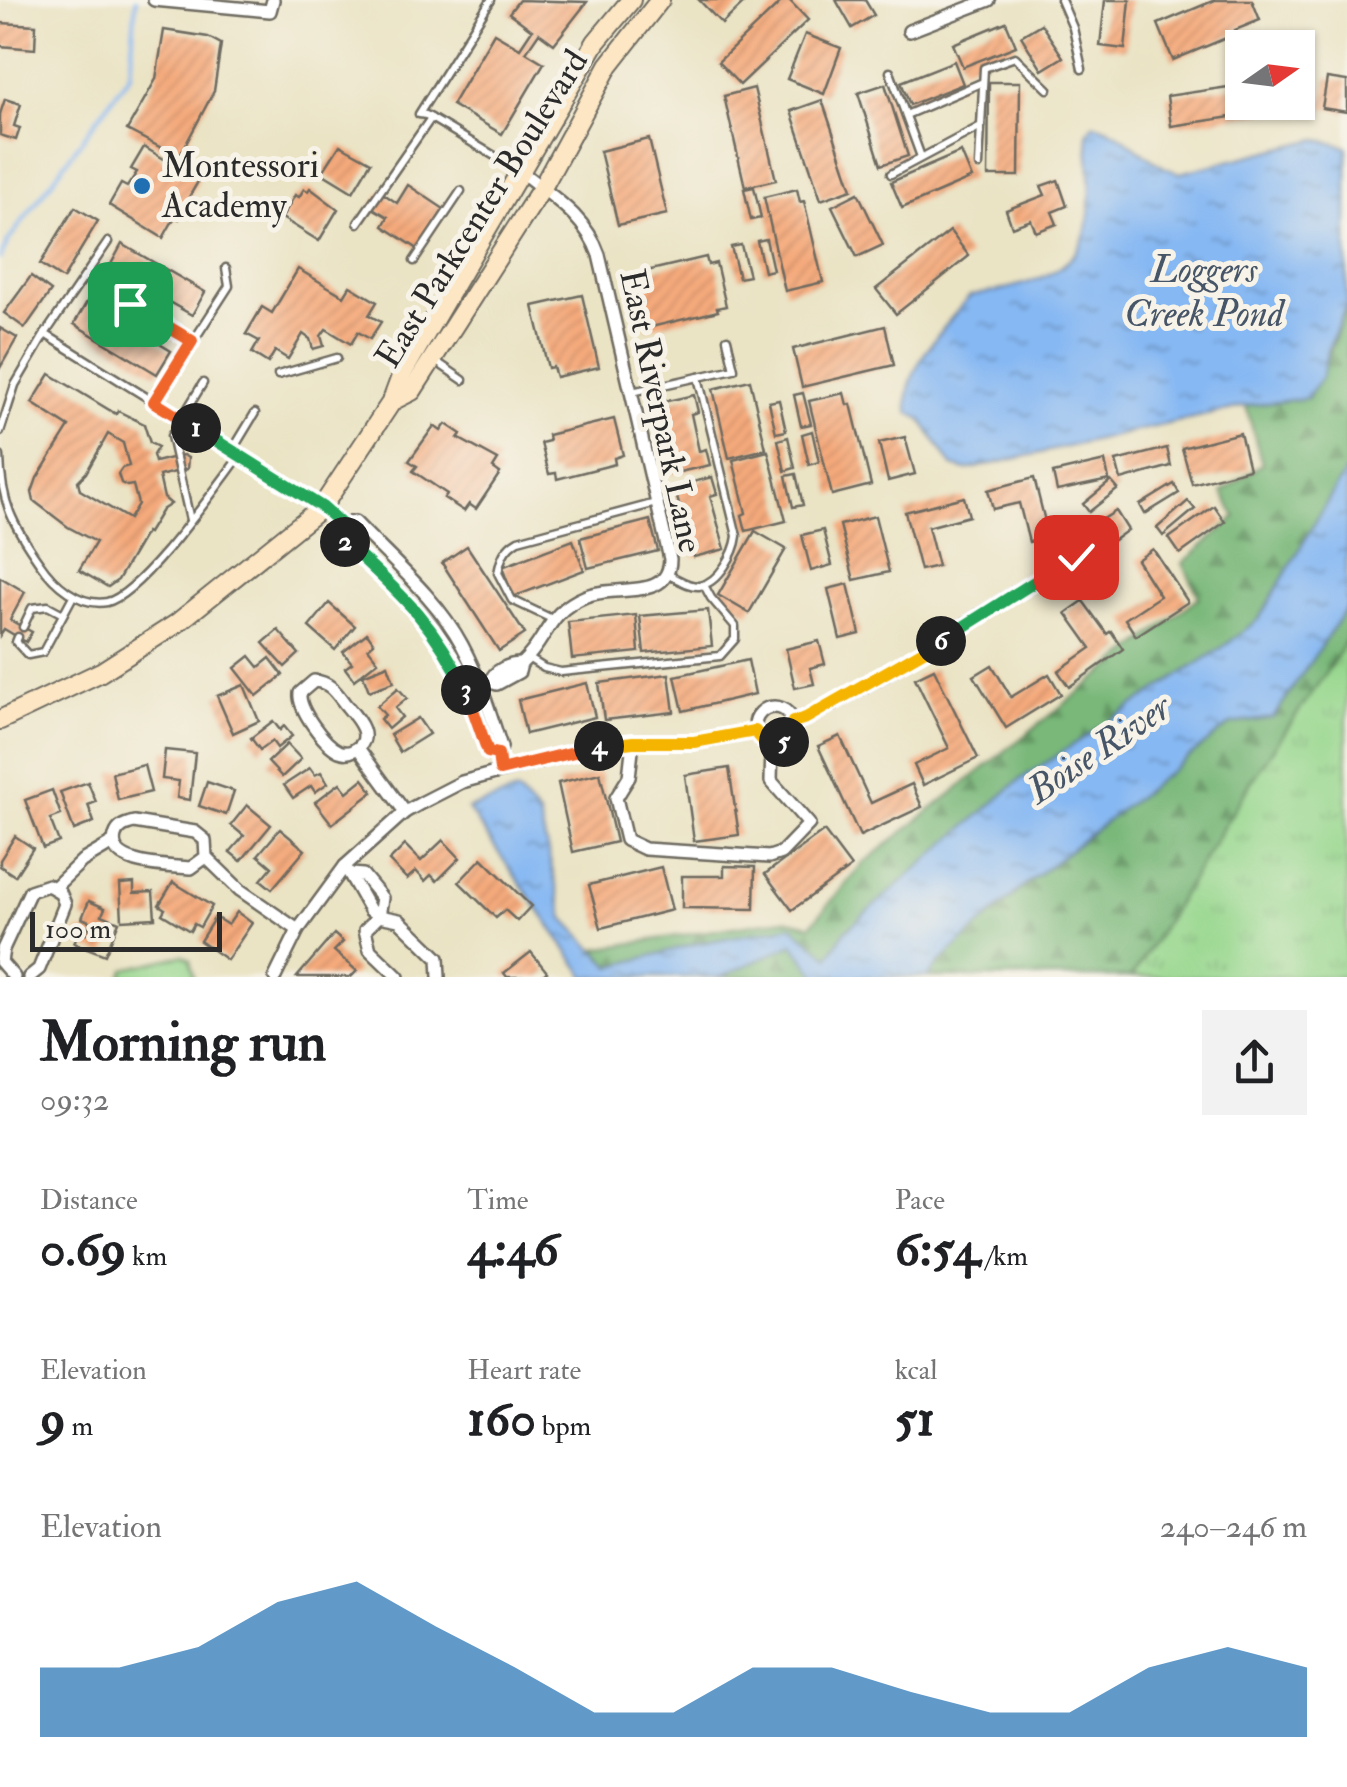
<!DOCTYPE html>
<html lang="en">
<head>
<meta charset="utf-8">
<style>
	body { margin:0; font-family:"IM FELL Double Pica",serif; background:#f2f2f2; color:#202124; height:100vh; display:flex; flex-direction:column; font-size:38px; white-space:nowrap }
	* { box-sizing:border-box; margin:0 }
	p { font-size:32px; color:#757577 }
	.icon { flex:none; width:55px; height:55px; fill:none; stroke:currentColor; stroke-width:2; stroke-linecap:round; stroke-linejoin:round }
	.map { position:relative; height:977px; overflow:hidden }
	.side { display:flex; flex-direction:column; background:#fff; flex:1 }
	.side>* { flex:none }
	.needle { width:65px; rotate:76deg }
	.tools { position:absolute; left:1225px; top:30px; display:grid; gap:20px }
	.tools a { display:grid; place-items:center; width:90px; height:90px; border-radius:0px; background:#fff; box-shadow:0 2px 8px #0004; font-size:50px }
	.scale { position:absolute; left:30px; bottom:25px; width:192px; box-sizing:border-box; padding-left:10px; border:5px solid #2b2b2b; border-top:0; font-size:28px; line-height:35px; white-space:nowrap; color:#2b2b2b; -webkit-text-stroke:8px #f7f3e8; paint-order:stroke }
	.pin { position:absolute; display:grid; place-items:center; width:85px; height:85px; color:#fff; margin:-42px; border-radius:20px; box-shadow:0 5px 15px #0006 }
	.km { position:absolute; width:50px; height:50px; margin:-25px; border-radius:50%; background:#222; color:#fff; font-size:28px; line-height:50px; text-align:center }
	.round { display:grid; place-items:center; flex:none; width:105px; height:105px; border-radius:0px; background:#f2f2f2 }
	.head { display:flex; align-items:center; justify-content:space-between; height:170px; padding:0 40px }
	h1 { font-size:55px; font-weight:800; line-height:75px }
	.metrics { display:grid; grid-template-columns:repeat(3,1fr); gap:15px; height:170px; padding:10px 40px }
	.metrics div { display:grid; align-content:center }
	.metrics b { font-size:50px; font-weight:800 }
	.metrics small { font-size:28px; font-weight:400 }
	.metrics p { font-size:28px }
	.chart { height:280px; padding:20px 40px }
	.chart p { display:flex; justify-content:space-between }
	.chart svg { width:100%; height:180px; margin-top:10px; fill:#1f6fb2; opacity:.7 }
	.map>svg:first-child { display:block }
</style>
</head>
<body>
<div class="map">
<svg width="1347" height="977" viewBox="0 0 1347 977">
	<defs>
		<pattern id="grass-tufts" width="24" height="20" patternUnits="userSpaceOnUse" patternTransform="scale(2.5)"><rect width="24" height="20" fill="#97d78e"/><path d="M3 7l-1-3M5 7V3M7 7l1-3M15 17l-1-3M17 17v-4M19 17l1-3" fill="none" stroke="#82b97b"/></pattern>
		<pattern id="forest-firs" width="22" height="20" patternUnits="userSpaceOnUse" patternTransform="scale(2.5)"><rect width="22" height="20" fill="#79b879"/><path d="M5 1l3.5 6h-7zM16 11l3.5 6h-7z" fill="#639663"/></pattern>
		<pattern id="water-ripples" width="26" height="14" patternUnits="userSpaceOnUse" patternTransform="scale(2.5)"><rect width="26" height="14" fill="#86b8f3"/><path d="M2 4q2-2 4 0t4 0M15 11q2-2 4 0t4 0" fill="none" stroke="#6e96c5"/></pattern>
		<pattern id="building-hatch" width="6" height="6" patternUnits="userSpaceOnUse" patternTransform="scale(2.5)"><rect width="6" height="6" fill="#f5aa7c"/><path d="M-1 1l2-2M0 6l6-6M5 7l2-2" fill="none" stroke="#d2926b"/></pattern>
	</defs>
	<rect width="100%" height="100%" fill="#f7f3e8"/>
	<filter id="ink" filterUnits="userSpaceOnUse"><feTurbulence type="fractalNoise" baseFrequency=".01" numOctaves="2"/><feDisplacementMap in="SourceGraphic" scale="20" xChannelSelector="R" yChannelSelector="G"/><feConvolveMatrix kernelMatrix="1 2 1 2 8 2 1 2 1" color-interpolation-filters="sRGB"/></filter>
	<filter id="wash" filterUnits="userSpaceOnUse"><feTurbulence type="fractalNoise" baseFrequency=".0048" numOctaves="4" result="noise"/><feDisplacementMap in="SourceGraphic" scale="40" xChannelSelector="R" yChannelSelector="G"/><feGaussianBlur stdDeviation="2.25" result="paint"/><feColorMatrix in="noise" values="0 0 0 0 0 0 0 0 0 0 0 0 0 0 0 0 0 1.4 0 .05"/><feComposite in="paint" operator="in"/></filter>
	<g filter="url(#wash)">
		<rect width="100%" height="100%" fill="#eae3c4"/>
		<path fill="url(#grass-tufts)" stroke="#61815c" stroke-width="2.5" d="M1347 638V977H1132L1255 775Z"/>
		<g fill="url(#forest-firs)" stroke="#527252" stroke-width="2.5">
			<path d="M1347 304V468L1259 619 1223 647 1021 779 845 931 829 958 792 926 695 944 611 967 596 949 784 919 811 925 863 864 1199 597 1183 563 1236 517 1222 492 1262 464 1246 406 1308 398C1324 372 1337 333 1347 304Z"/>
			<path d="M1347 607V638L1336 658 1255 775 1132 977H928L938 964 1026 884 1231 724 1273 718Z"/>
			<path d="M793 943 818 977H721V975Z"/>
		</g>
		<path fill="#97d78e" stroke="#61815c" stroke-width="2.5" d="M183 955 190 960 194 977H121L125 969Z"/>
		<g fill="url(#water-ripples)" stroke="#58728f" stroke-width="2.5">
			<path d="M1094 124C1128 132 1145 164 1180 173L1317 139 1347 147V304L1328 349 1322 376 1307 398 1246 406 966 470 952 466 921 419 909 413C899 373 946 325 970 296 1090 276 1098 247 1087 133Z"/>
			<path d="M1347 468V607L1273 718 1231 724 1026 884 938 964 928 977H818L793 944 721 977H586L468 809 517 792 539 815 564 918 611 967 695 944 792 926 829 957 845 931 1021 779 1223 647 1259 619Z"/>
		</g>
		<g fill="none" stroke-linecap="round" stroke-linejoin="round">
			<path stroke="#86b8f3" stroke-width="4" d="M0 258 9 240 130 74 136 0"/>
		</g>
		<g id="blocks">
			<g fill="url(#building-hatch)" fill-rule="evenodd">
				<path d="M519 0 587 2 554 44 539 33 526 52 544 63 502 134 452 105 494 33 520 48 532 30 509 13Z"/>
				<path d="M699 0H747L722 24Z"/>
				<path d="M783 0H789L808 20 740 85 718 62Z"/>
				<path d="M836 0H865L874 15 852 28Z"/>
				<path d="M1105 0H1130L1125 49 1100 46Z"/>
				<path d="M1215 0H1252L1260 20 1235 30 1236 34 1173 60 1158 24Z"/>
				<path d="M1006 22 1016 46 963 67 953 44Z"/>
				<path d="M0 23 36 25 35 49 0 46Z"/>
				<path d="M1041 24 1063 57 1042 70 1021 36Z"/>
				<path d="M164 30 208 37 221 44 214 91 179 157 127 130 156 79Z"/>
				<path d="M805 34 841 48 824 94 787 79Z"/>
				<path d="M954 61 963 84 910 105 901 82Z"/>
				<path d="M1327 78 1347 81V112L1322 108Z"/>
				<path d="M989 82H1020L1019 176H988Z"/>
				<path d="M885 84 908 156 881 165 858 93Z"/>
				<path d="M1242 85V102H1262L1264 112 1171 126 1167 96Z"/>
				<path d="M754 88 776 180 745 187 724 96Z"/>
				<path d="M5 99 21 104 14 126 20 128 16 140 0 135V114Z"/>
				<path d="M822 100 852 189 821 200 791 111Z"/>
				<path d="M649 139 667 214 618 225 600 151Z"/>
				<path d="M340 145 371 162 353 192 322 173Z"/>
				<path d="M144 147 199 180 189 197 194 203 188 214 184 212 179 219 175 217 163 238 109 205 121 184 127 187 137 172 131 169Z"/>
				<path d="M961 152 972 178 902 208 891 182Z"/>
				<path d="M1058 180 1067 206 1052 212 1057 224 1036 232 1031 220 1012 227 1006 210 1045 195 1041 186Z"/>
				<path d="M408 185 444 209 418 249 383 226 388 217 371 207 381 192 397 203Z"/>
				<path d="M754 187 761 218 751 220 744 189Z"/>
				<path d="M310 188 338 209 319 241 282 218 295 195 299 197 304 189 308 191Z"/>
				<path d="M797 189 800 202 804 201 823 282 785 291 764 197Z"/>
				<path d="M858 193 883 245 857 257 832 206Z"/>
				<path d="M75 207 98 221 63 279 40 264Z"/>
				<path d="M950 231 969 256 896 314 876 289Z"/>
				<path d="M766 239 773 270 764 272 757 241Z"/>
				<path d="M122 244 205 292 192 315 109 268Z"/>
				<path d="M741 245 749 276 739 278 731 247Z"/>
				<path d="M706 257 708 265 716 263 726 306 717 308 718 311 647 328 634 274Z"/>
				<path d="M298 269 344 296 350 286 377 302 369 315 381 322 370 339 358 332 351 344 326 329 321 336 324 346 313 349 310 339 303 334 288 359 275 351 268 363 252 353 259 341 246 334 262 307 272 313Z"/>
				<path d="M31 276 51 291 25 328 4 313Z"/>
				<path d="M582 295 599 367 556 377 553 367 548 368 533 306Z"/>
				<path d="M88 300 171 351 157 374 74 324Z"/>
				<path d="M885 326 894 365 802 387 793 349Z"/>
				<path d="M0 328 17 338 0 368Z"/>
				<path d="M50 374 116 414 118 411 144 424 150 443 158 447 153 455 155 462 183 455 188 458 187 469 159 476 164 498 171 504 162 510 148 533 146 532 118 580 108 587 79 570 96 542 68 527 34 501 32 492 37 478 69 427 32 403ZM108 434 123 443 129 466 122 468 118 474 121 483 127 486 133 485 138 504 129 519 80 490 78 481 86 473Z"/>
				<path d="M750 380 766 449 729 458 713 389Z"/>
				<path d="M803 393 811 424 801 426 794 395Z"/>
				<path d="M844 393 847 405 851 404 871 485 832 495 809 401Z"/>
				<path d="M694 395 698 412 691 414 699 451 706 449 710 465 671 474 654 404Z"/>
				<path d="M779 400 786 431 776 433 769 402Z"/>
				<path d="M614 419 623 455 614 458 615 464 557 479 556 473 549 474 541 443 549 441 548 435Z"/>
				<path d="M446 424 461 434 458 438 498 460 493 468 500 473 476 509 469 504 464 511 444 498 447 494 413 471 417 466 409 461 434 426 441 431Z"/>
				<path d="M812 431 819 462 809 465 802 434Z"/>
				<path d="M1240 433 1249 469 1192 484 1182 448Z"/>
				<path d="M788 437 795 468 785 471 778 440Z"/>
				<path d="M905 437 915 474 888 481 879 443Z"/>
				<path d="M1167 448 1171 466 1121 480 1116 461Z"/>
				<path d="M768 451 786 521 746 531 742 515 746 513 733 460Z"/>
				<path d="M1105 461 1109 480 1057 491 1053 473Z"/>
				<path d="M796 474 803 505 793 507 786 476Z"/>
				<path d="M712 477 717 494 710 496 725 549 694 557 674 487Z"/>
				<path d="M1034 478 1049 537 1029 542 1019 503 993 509 988 490Z"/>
				<path d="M1111 481 1118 489 1089 512 1083 504Z"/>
				<path d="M1174 484 1179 493 1145 514 1140 505Z"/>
				<path d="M964 497 969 516 928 527 938 566 920 570 905 512Z"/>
				<path d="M1188 501 1195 509 1163 536 1157 528Z"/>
				<path d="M1214 506 1225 522 1180 554 1169 538Z"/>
				<path d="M1116 511 1128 530 1110 543 1097 523Z"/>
				<path d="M875 516 889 572 854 580 840 525Z"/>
				<path d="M650 520 658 551 588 568 580 538Z"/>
				<path d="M1093 527 1106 546 1088 559 1075 540Z"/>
				<path d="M823 530 832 565 811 571 802 535Z"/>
				<path d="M755 531 786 549 749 613 718 595Z"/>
				<path d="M573 540 584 570 513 597 502 567Z"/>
				<path d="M467 546 525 634 499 651 442 563Z"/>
				<path d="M1153 549 1188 602 1136 636 1125 619 1160 596 1137 560Z"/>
				<path d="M0 577 25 592 10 620 32 632 26 642 4 629 0 635Z"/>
				<path d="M848 584 860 634 840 639 828 589Z"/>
				<path d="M1083 601 1107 634 1111 631 1123 649 1069 687 1058 671 1091 648 1066 613Z"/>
				<path d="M329 603 355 626 335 650 309 627Z"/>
				<path d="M708 610 712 646 644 653 640 616Z"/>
				<path d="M636 615 639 652 572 659 568 622Z"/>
				<path d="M278 630 299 654 285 667 263 643Z"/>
				<path d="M367 633 374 643 368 648 378 661 354 680 345 668 352 663 343 652Z"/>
				<path d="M819 641 825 664 810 668 814 684 795 688 786 649Z"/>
				<path d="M250 656 259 667 270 658 283 675 257 696 235 668Z"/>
				<path d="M748 660 755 694 683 711 675 676Z"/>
				<path d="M388 665 394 682 369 691 363 675Z"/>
				<path d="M992 665 1011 697 1049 674 1061 694 1006 728 974 676Z"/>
				<path d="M934 669 978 758 923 785 914 765 949 748 915 678Z"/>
				<path d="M669 674 674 712 604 720 599 683Z"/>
				<path d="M587 683 595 717 526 734 518 700Z"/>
				<path d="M244 685 259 721 233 733 217 696Z"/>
				<path d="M398 688 407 698 395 708 402 717 388 729 380 719 385 715 377 706Z"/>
				<path d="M418 718 429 734 400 752 390 735Z"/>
				<path d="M273 721 280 730 284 726 292 736 277 748 272 741 260 750 251 738Z"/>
				<path d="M840 736 871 803 912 784 922 807 860 836 818 746Z"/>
				<path d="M287 744 301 759 282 777 268 762Z"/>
				<path d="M165 750 195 753 190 800 177 798 179 781 162 779Z"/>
				<path d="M144 765 151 792 118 800 112 773Z"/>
				<path d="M310 768 315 775 321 772 328 783 315 792 311 786 293 798 284 785Z"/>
				<path d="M729 768 739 835 694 841 685 775Z"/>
				<path d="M600 773 616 842 573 852 558 783Z"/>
				<path d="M363 779 373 792 332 824 315 802 340 783 347 792Z"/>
				<path d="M88 782 96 802 88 805 94 822 74 830 60 792Z"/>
				<path d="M207 782 234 791 226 815 199 806Z"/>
				<path d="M52 790 61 815 50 819 59 842 43 848 25 800Z"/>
				<path d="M247 805 271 825 241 861 230 852 244 836 231 825Z"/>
				<path d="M280 829 305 850 272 889 261 880 272 867 258 855Z"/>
				<path d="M824 831 851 867 792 910 765 874Z"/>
				<path d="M15 836 33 848 15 876 0 866V860Z"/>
				<path d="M443 840 460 858 437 881 431 875 425 881 416 871 407 879 389 861 405 845 421 861Z"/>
				<path d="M482 858 531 906 517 921 505 910 496 918 459 882Z"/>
				<path d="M724 866 755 867 754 909 682 908V876H724Z"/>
				<path d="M661 867 672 910 601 928 589 885Z"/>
				<path d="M173 882 212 906 200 927 194 924 190 931 162 914 165 909 159 905Z"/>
				<path d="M134 883V893L153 892 155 918 122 920 120 884Z"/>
				<path d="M89 901 105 908 102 915 119 922 105 955 74 943 79 930 86 933 91 922 82 918Z"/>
				<path d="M237 912 252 923 227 960 200 941 215 917 228 925Z"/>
				<path d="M334 934 343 942 334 951 357 971 351 977H297Z"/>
				<path d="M531 952 547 972 540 977H507L504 973Z"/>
			</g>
		</g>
	</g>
	<g filter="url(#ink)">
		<use href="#blocks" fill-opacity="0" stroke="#6e6b61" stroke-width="2.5"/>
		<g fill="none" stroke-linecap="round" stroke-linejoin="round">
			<defs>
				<g id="lane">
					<path d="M491 0 419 114 426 115 518 170"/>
					<path d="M1061 0 1073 28 1082 69"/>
					<path d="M890 72 921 157"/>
					<path d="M906 115 983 82"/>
					<path d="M979 165 984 68 1015 57 1048 89"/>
					<path d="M891 174 981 126"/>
					<path d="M358 223 431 118"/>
					<path d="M414 261 461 191"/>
					<path d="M85 276 192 341"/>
					<path d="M45 334 321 506"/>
					<path d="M655 357 661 386"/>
					<path d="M434 360 463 380"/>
					<path d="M278 375 337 358"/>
					<path d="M632 392 734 369 727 339"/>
					<path d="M154 402 229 286 226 268"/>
					<path d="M0 432 15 385 45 334 108 242"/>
					<path d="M232 451 255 413"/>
					<path d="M0 456C1 503 13 525 39 562 53 583 79 607 107 602 141 595 217 486 240 456"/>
					<path d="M190 520 171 436 203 383"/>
					<path d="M669 575C678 579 689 587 699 586 719 583 735 553 737 536L698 377"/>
					<path d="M552 619 512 600 498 573C501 558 504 548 518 540L656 503"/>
					<path d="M23 627 32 608 48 606 63 614"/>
					<path d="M18 637 16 642 28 655 43 652 73 596"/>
					<path d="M528 658 544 668 561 672 720 656 735 639V626L711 598 704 585"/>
				</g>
				<g id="street">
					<path d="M154 0 270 11 273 0"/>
					<path d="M909 31 989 0"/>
					<path d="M519 170C551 196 585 215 599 255L670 559C670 602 614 584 586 596 545 613 549 639 521 664"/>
					<circle cx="1060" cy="563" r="17"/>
					<path d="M314 681C330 682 336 692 345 704 355 716 377 738 354 750 349 753 344 753 339 751 324 744 298 709 300 693Z"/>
					<path d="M475 689 490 682 497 684 519 672 521 664C509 664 494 670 490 682"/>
					<circle cx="774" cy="726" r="19"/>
					<path d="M793 722 807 718 886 674 1047 573"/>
					<path d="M633 742 629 777 616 798 626 840 645 849 769 857 781 853 809 824 771 781 772 745"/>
					<path d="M358 748 405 812"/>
					<path d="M498 754 488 752C476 718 466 682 448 651 421 607 380 574 342 539L341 524 355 522C391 560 437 598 462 645 479 677 490 712 501 747L498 754 501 770"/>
					<path d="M134 822 195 832 205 840 206 857 191 868C173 866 106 867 115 836 118 826 126 824 134 822Z"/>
					<path d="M206 857 240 890 298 930"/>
					<path d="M345 866 370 910 379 916 382 898 363 875 351 874"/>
					<path d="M55 887 82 861 114 842"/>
					<path d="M14 977 1 962 3 949 30 891 48 885 60 892 65 904 39 969 29 977"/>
					<path d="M275 977 298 930 345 866 405 812 423 802 462 782 573 752 633 742H695L755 731"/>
					<path d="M398 977 370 950 365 930 379 916 399 920 438 958 439 977"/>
				</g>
				<g id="secondary">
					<path d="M392 401 412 391 542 188 609 65 660 0"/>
					<path d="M0 720 101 672 176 624 322 507 392 401 402 374 596 42 631 0"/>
				</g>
			</defs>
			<use href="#lane" stroke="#6e6b61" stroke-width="11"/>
			<use href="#street" stroke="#6e6b61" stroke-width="16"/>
			<use href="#secondary" stroke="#6e6b61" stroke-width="22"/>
			<use href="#lane" stroke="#fff" stroke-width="6"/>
			<use href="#street" stroke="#fff" stroke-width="11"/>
			<use href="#secondary" stroke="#fce6c4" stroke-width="18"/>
		</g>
	</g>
	<g fill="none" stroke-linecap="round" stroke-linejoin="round" filter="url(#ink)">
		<defs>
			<path id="split-1" d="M130 304 192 341 154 402 196 428"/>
			<path id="split-2" d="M196 428 322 507 341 524 345 542"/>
			<path id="split-3" d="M345 542C400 593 433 621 466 690"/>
			<path id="split-4" d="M466 690 488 752 498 754 500 770 599 746"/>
			<path id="split-5" d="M599 746 633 742H694L755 731 766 744 784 742"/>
			<path id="split-6" d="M784 742 793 732V722L806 718 941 641"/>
			<path id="split-7" d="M941 641 1047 574 1059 580C1072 579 1080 570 1076 557"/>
		</defs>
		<use href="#split-1" stroke="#fff" stroke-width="20"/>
		<use href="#split-2" stroke="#fff" stroke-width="20"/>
		<use href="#split-3" stroke="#fff" stroke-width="20"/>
		<use href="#split-4" stroke="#fff" stroke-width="20"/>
		<use href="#split-5" stroke="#fff" stroke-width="20"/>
		<use href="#split-6" stroke="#fff" stroke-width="20"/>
		<use href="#split-7" stroke="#fff" stroke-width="20"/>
		<use href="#split-1" stroke="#f0652b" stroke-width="12"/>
		<use href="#split-2" stroke="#22a559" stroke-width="12"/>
		<use href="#split-3" stroke="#22a559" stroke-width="12"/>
		<use href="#split-4" stroke="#f0652b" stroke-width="12"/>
		<use href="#split-5" stroke="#f5b400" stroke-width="12"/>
		<use href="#split-6" stroke="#f5b400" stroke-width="12"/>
		<use href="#split-7" stroke="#22a559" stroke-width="12"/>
	</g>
	<circle fill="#1f6fb2" stroke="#f7f3e8" stroke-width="4" cx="142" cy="186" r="10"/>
	<g text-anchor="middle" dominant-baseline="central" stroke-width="10" stroke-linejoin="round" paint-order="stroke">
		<g font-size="35" fill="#2b2b2b" stroke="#f7f3e8" text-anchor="start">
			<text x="162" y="166">Montessori<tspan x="162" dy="40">Academy</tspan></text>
		</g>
		<g font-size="35" fill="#2b2b2b" stroke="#f7f3e8">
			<text transform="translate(482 209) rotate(-58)">East Parkcenter Boulevard</text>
			<text transform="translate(661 411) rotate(78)">East Riverpark Lane</text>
		</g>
		<g font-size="38" font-style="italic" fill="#465567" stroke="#f7f3e8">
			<text x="1204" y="270">Loggers<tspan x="1204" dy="44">Creek Pond</tspan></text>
			<text transform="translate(1099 749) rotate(-34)">Boise River</text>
		</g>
	</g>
</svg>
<div class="tools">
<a><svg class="needle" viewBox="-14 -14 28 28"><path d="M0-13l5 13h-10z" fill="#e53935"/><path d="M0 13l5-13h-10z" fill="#757577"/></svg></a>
</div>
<div class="scale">100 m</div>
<div class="pin" style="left:130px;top:304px;background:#1e9e55"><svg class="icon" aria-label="arrive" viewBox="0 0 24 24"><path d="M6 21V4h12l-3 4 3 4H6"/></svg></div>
<div class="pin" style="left:1076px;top:557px;background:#d93025"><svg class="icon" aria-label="check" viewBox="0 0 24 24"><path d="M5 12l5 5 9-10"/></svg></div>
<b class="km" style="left:196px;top:428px">1</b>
<b class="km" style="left:345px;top:542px">2</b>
<b class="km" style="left:466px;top:690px">3</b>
<b class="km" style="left:599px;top:746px">4</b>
<b class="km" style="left:784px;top:742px">5</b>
<b class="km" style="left:941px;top:641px">6</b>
</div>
<section class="side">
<div class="head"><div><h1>Morning run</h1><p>09:32</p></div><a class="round"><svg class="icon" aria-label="share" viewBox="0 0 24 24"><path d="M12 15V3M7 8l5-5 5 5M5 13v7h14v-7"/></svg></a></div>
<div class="metrics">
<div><p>Distance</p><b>0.69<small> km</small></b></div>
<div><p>Time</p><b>4:46</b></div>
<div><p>Pace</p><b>6:54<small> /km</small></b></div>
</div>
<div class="metrics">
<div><p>Elevation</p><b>9<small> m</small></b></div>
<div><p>Heart rate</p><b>160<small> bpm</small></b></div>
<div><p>kcal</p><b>51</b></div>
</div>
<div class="chart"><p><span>Elevation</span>240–246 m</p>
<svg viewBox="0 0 160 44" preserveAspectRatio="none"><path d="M0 44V27L10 27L20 22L30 11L40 6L50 17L60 27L70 38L80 38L90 27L100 27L110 33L120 38L130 38L140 27L150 22L160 27V44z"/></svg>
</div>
</section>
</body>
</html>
